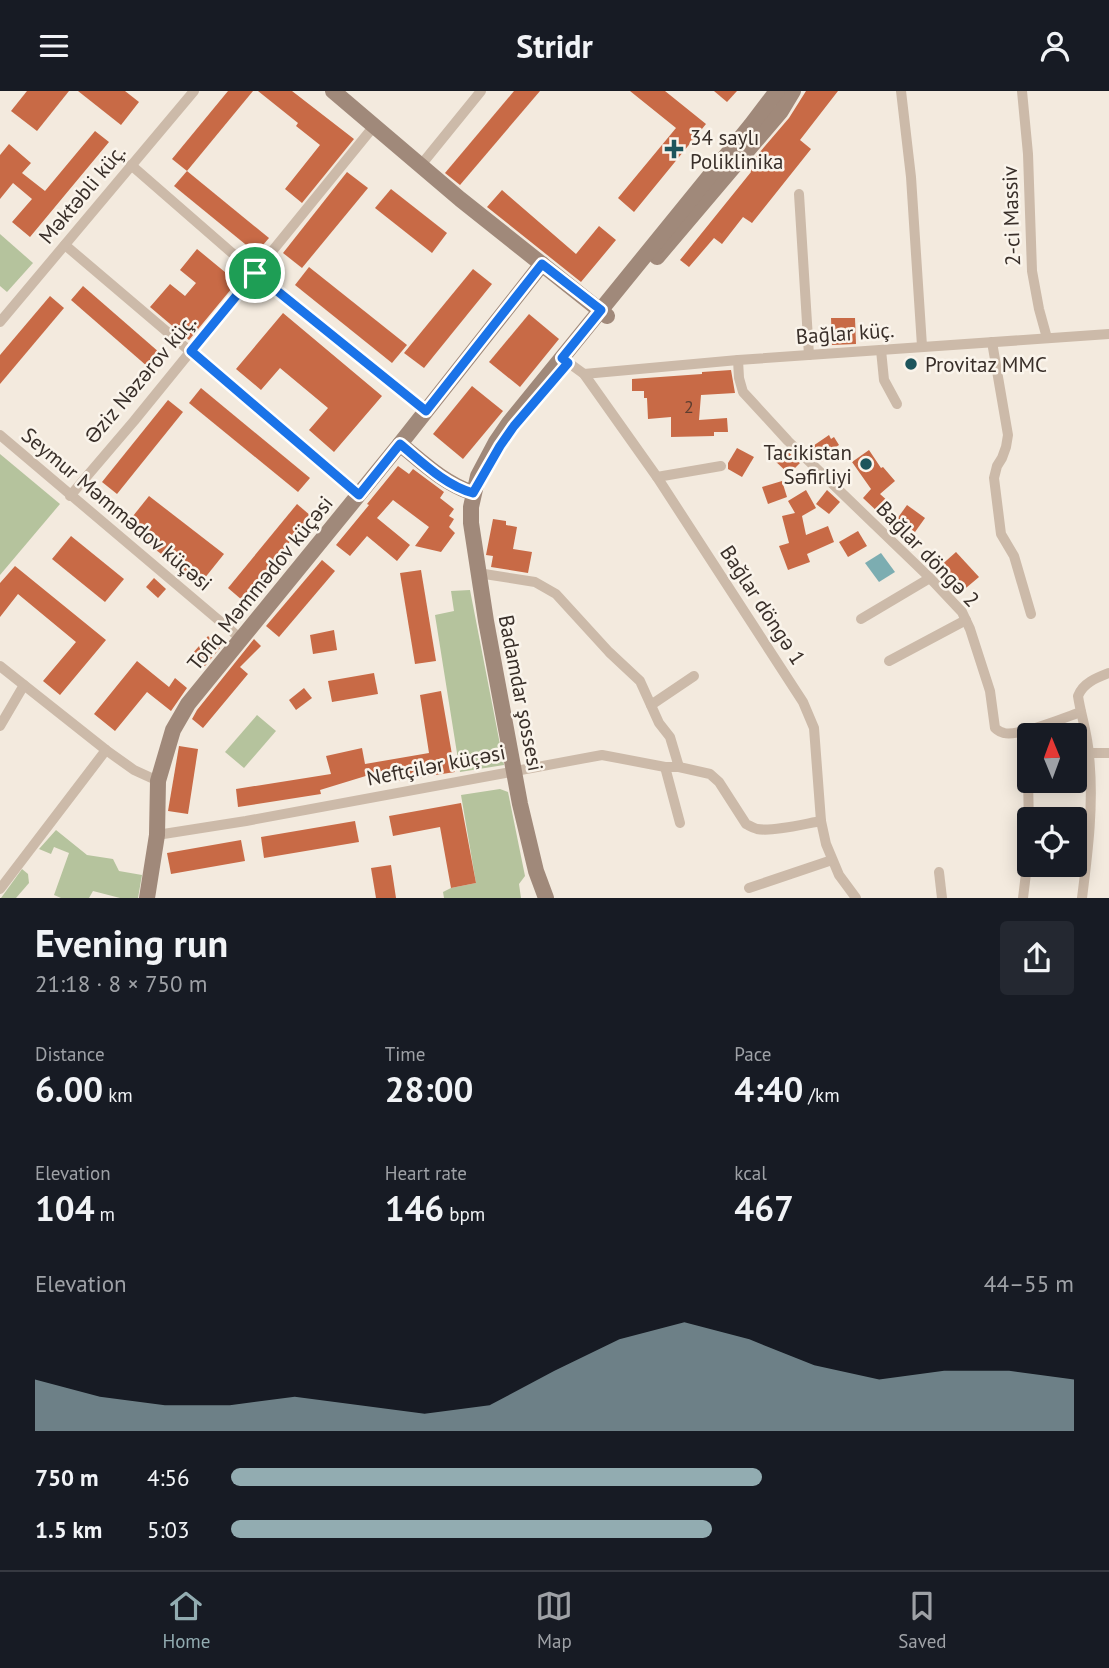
<!DOCTYPE html>
<html lang="en">
<head>
<meta charset="utf-8">
<style>
	body { margin:0; font-family:"PT Sans",sans-serif; background:#242831; color:#f1f3f6; height:100vh; display:flex; flex-direction:column; font-size:26px; white-space:nowrap }
	* { box-sizing:border-box; margin:0 }
	p { font-size:23px; color:#9ea1a6 }
	.icon { flex:none; width:38px; height:38px; fill:none; stroke:currentColor; stroke-width:2; stroke-linecap:round; stroke-linejoin:round }
	.map { position:relative; height:807px; overflow:hidden }
	.side { display:flex; flex-direction:column; background:#171b24; flex:1 }
	.side>* { flex:none }
	.needle { width:46px; rotate:359deg }
	.controls { position:absolute; left:1017px; top:632px; display:grid; gap:14px }
	.controls a { display:grid; place-items:center; width:70px; height:70px; border-radius:7px; background:#171b24; box-shadow:0 4px 18px #0003; font-size:35px }
	.pin { position:absolute; display:grid; place-items:center; width:60px; height:60px; color:#fff; margin:-30px; border:4px solid #fff; border-radius:50%; box-shadow:0 2px 7px #0007 }
	.round { display:grid; place-items:center; flex:none; width:74px; height:74px; border-radius:7px; background:#242831 }
	.head { display:flex; align-items:center; justify-content:space-between; height:119px; padding:0 35px }
	h1 { font-size:38px; font-weight:700; line-height:52px }
	.metrics { display:grid; grid-template-columns:repeat(3,1fr); gap:10px; height:119px; padding:7px 35px }
	.metrics div { display:grid; align-content:center }
	.metrics b { font-size:35px; font-weight:700 }
	.metrics small { font-size:19px; font-weight:400 }
	.metrics p { font-size:19px }
	.chart { height:196px; padding:14px 35px }
	.chart p { display:flex; justify-content:space-between }
	.chart svg { width:100%; height:126px; margin-top:7px; fill:#92acb1; opacity:.7 }
	ul { padding:0 35px; list-style:none; font-size:23px }
	li { display:grid; grid-template-columns:112px 84px 1fr; align-items:center; height:52px }
	li i { height:18px; border-radius:9px; background:#92acb1 }
	header { display:flex; justify-content:space-between; align-items:center; height:91px; padding:0 35px; background:#171b24; font-size:32px; font-weight:700 }
	.tabs { display:flex; justify-content:space-around; align-items:center; height:98px; border-top:2px solid #363941; background:#171b24; font-size:19px; color:#9ea1a6 }
	.tabs a { display:grid; justify-items:center; gap:4px }
	.tabs .current { color:#92acb1 }
	.map>svg:first-child { display:block }
</style>
</head>
<body>
<header><svg class="icon" aria-label="menu" viewBox="0 0 24 24"><path d="M4 6h16M4 12h16M4 18h16"/></svg>Stridr<svg class="icon" aria-label="person" viewBox="0 0 24 24"><circle cx="12" cy="8" r="4"/><path d="M4 21q1-7 8-7t8 7"/></svg></header>
<div class="map">
<svg width="1109" height="807" viewBox="0 0 1109 807">
	<rect width="100%" height="100%" fill="#f3eade"/>
	<g fill="#b5c39d">
		<path d="M0 143 33 172 7 201 0 195Z"/>
		<path d="M0 363 60 413 0 484Z"/>
		<path d="M470 499 504 674 460 681 435 524 454 520 451 500Z"/>
		<path d="M257 624 276 640 244 677 225 661Z"/>
		<path d="M500 698 508 701 525 785 519 793 521 807H444L443 801 451 797 476 792 461 704Z"/>
		<path d="M56 739 87 764 113 768 119 780 142 784 138 807H120L93 800 89 807H61L54 804 69 762 54 756 51 763 39 758Z"/>
		<path d="M22 778 28 783 29 792 16 807H1Z"/>
	</g>
	<path fill="#7cadb1" d="M881 462 895 481 879 491 865 472Z"/>
	<g fill="#c86a46">
		<path d="M27 0H69L37 40 11 20Z"/>
		<path d="M78 0H125L139 11 121 34Z"/>
		<path d="M228 0H253L187 80 172 68Z"/>
		<path d="M258 0H292L354 48 302 112 285 98 320 54 296 35 298 32Z"/>
		<path d="M514 0H540L460 94 445 82Z"/>
		<path d="M630 0H665L706 33 634 121 618 107 676 37Z"/>
		<path d="M714 0H737L727 11Z"/>
		<path d="M806 0H838L800 49 811 58 752 132 743 126 722 153 714 147 689 176 680 169 751 81 748 75 789 27Z"/>
		<path d="M95 40 109 51 30 146 12 131 32 108 13 92 0 108V64L9 53 31 72 22 82 45 100Z"/>
		<path d="M187 80 269 147 256 162 174 95Z"/>
		<path d="M347 81 368 97 302 177 283 162Z"/>
		<path d="M391 98 447 142 432 162 375 117Z"/>
		<path d="M502 99 576 163 599 135 616 149 581 191 487 116Z"/>
		<path d="M197 158 237 191 189 249 150 216 170 193 185 205 196 192 180 179Z"/>
		<path d="M309 176 407 254 392 272 295 194Z"/>
		<path d="M473 178 492 193 424 277 404 262Z"/>
		<path d="M83 195 160 262 148 276 71 209Z"/>
		<path d="M50 205 64 217 0 293V264Z"/>
		<path d="M283 222 382 305 334 361 309 339 328 317 280 277 261 299 236 278Z"/>
		<path d="M529 223 559 248 520 296 489 271Z"/>
		<path d="M831 227H855L856 253 832 254Z"/>
		<path d="M731 279 735 302 701 304 699 329 727 327 728 341H714V345L671 346V326L648 328 647 307H644V300H632V288L702 283V281Z"/>
		<path d="M472 295 503 320 463 368 433 343Z"/>
		<path d="M201 297 310 387 298 401 189 312Z"/>
		<path d="M168 309 183 321 117 403 102 391Z"/>
		<path d="M829 344 831 348 834 346 839 354 836 356 839 360 821 371 810 357Z"/>
		<path d="M737 357 754 366 742 386 728 378V372Z"/>
		<path d="M785 358 800 372 789 383 774 369Z"/>
		<path d="M869 359 881 377 883 376 895 390 880 403 890 412 880 423 863 407 871 398 852 371Z"/>
		<path d="M398 375 409 383 413 378 444 401 440 407 454 418 449 425 454 428 449 436 455 442 441 461 415 455 429 436 393 409 377 427 410 454 397 470 367 445 350 465 336 454 369 414 367 413Z"/>
		<path d="M782 390 787 406 768 413 762 396Z"/>
		<path d="M806 399 816 417 802 425 806 444 828 435 834 451 807 463 810 471 788 479 779 455 789 452 782 425 795 422 788 410Z"/>
		<path d="M827 399 840 411 829 423 816 413Z"/>
		<path d="M149 405 224 463 200 493 125 435Z"/>
		<path d="M297 413 311 425 242 509 228 497Z"/>
		<path d="M907 414 925 427 915 441 897 428Z"/>
		<path d="M493 428 506 430V434L517 436 513 458 532 461 528 482 491 476 493 465 486 464Z"/>
		<path d="M858 440 867 455 848 466 839 451Z"/>
		<path d="M71 445 124 488 105 511 52 468Z"/>
		<path d="M956 461 979 486 960 502 938 477Z"/>
		<path d="M322 469 335 480 279 546 266 535Z"/>
		<path d="M15 475 106 549 60 604 43 590 76 551 18 503 0 526V492Z"/>
		<path d="M421 479 436 570 415 573 400 482Z"/>
		<path d="M154 487 166 498 158 507 146 496Z"/>
		<path d="M334 539 337 559 313 563 310 544Z"/>
		<path d="M208 545 220 557 205 575 192 563Z"/>
		<path d="M254 548 261 555 240 576 248 583 203 637 192 628 197 619Z"/>
		<path d="M137 570 169 596 175 587 187 597 171 620 147 601 115 640 94 623Z"/>
		<path d="M374 582 378 603 332 611 328 590Z"/>
		<path d="M304 597 312 607 296 619 289 609Z"/>
		<path d="M441 600 455 681 384 692 382 680 320 699 321 703 238 716 236 698 331 683 326 665 362 657 365 673 429 662 420 604Z"/>
		<path d="M179 655 198 658 188 723 168 720Z"/>
		<path d="M461 712 476 792 451 797 440 736 393 745 389 725Z"/>
		<path d="M355 730 359 751 264 767 261 746Z"/>
		<path d="M241 749 245 770 171 783 167 762Z"/>
		<path d="M391 774 396 807H376L371 777Z"/>
	</g>
	<g fill="none" stroke-linecap="round" stroke-linejoin="round">
		<g stroke="#ccbaa9" stroke-width="10">
			<path d="M901 0 911 86 922 255"/>
			<path d="M1022 0 1028 63 1032 180 1039 218 1047 247"/>
			<path d="M131 74 255 182 426 320"/>
			<path d="M421 74 481 0"/>
			<path d="M799 103 809 264"/>
			<path d="M65 154 359 404"/>
			<path d="M0 231 194 0"/>
			<path d="M992 251 1008 344 1006 356 1002 367 997 375 994 387 1001 443 1014 465 1031 523"/>
			<path d="M881 259 884 289 897 313"/>
			<path d="M562 267 584 283 657 386 803 611 814 637 821 730 826 753 839 784 856 807"/>
			<path d="M738 269 739 287 743 301 755 314 788 350 930 487 962 521 970 538 990 600 995 637C999 640 999 641 1004 642 1019 646 1065 626 1081 621"/>
			<path d="M584 283 738 269 1109 243"/>
			<path d="M0 344 241 548"/>
			<path d="M657 386 721 375"/>
			<path d="M70 405 134 330 374 35"/>
			<path d="M478 482 535 491 556 503 609 561 640 590 659 632 670 646 679 676"/>
			<path d="M861 528 930 487"/>
			<path d="M889 570 966 529"/>
			<path d="M0 575 106 659 134 679 158 690"/>
			<path d="M651 614 694 585"/>
			<path d="M0 635 24 594"/>
			<path d="M1024 640 1028 684 1029 739"/>
			<path d="M1089 662H1109"/>
			<path d="M665 676 680 732"/>
			<path d="M157 744 246 730 602 664 665 676H679L710 683 719 691 746 733C750 735 753 737 757 738 772 741 804 733 821 730"/>
			<path d="M939 781 942 807"/>
			<path d="M749 797 832 769"/>
			<path d="M0 798 106 659"/>
			<path d="M1023 807 1029 758"/>
			<path d="M1082 807C1088 760 1094 712 1089 665 1088 644 1081 625 1078 605 1083 592 1096 587 1109 582"/>
		</g>
		<g stroke="#a0897a" stroke-width="16">
			<path d="M333 0 460 108 607 225"/>
			<path d="M657 166 781 20 793 0"/>
			<path d="M400 353C423 372 445 393 473 402"/>
			<path d="M147 807 157 744 158 690 173 639 188 613 400 353 542 173"/>
			<path d="M546 807 536 780 520 713 486 530 471 432V416L478 385 496 351 509 332 751 34 777 0"/>
		</g>
	</g>
	<g fill="none" stroke-linecap="round" stroke-linejoin="round">
		<defs>
			<path id="route" d="M542 173 601 219 562 267 568 272 514 335 500 355 473 402C445 394 423 372 400 353L359 404 191 260 255 182 426 320Z"/>
		</defs>
		<use href="#route" stroke="#fff" stroke-width="14"/>
		<use href="#route" stroke="#1a73e8" stroke-width="9"/>
	</g>
	<g fill="#1d555c" stroke="#faf4eb" stroke-width="2.5">
		<path d="M670.5 47.5h7v7h7v7h-7v7h-7v-7h-7v-7h7z"/>
		<circle cx="911" cy="273" r="7"/>
		<circle cx="866" cy="373" r="7"/>
	</g>
	<g text-anchor="middle" dominant-baseline="central" stroke-width="5" stroke-linejoin="round" paint-order="stroke">
		<g font-size="18" fill="#5d3e30">
			<text x="689" y="315">2</text>
		</g>
		<g font-size="21" fill="#392f29" stroke="#faf4eb" text-anchor="start">
			<text x="690" y="46">34 saylı<tspan x="690" dy="24">Poliklinika</tspan></text>
			<text x="925" y="273">Provitaz MMC</text>
			<text x="852" y="361" text-anchor="end">Tacikistan<tspan x="852" dy="24">Səfirliyi</tspan></text>
		</g>
		<g font-size="21" fill="#392f29" stroke="#faf4eb">
			<text transform="translate(82 103) rotate(-50)">Məktəbli küç.</text>
			<text transform="translate(1011 125) rotate(-92)">2-ci Massiv</text>
			<text transform="translate(845 242) rotate(-4)">Bağlar küç.</text>
			<text transform="translate(140 288) rotate(-50)">Əziz Nəzərov küç.</text>
			<text transform="translate(117 418) rotate(40)">Seymur Məmmədov küçəsi</text>
			<text transform="translate(928 463) rotate(46)">Bağlar döngə 2</text>
			<text transform="translate(260 492) rotate(-51)">Tofiq Məmmədov küçəsi</text>
			<text transform="translate(763 514) rotate(57)">Bağlar döngə 1</text>
			<text transform="translate(521 602) rotate(79)">Badamdar şossesi</text>
			<text transform="translate(436 674) rotate(-11)">Neftçilər küçəsi</text>
		</g>
	</g>
</svg>
<div class="controls">
<a><svg class="needle" viewBox="-14 -14 28 28"><path d="M0-13l5 13h-10z" fill="#e53935"/><path d="M0 13l5-13h-10z" fill="#9ea1a6"/></svg></a>
<a><svg class="icon" aria-label="locate" viewBox="0 0 24 24"><circle cx="12" cy="12" r="6"/><path d="M12 2v4M12 18v4M2 12h4M18 12h4"/></svg></a>
</div>
<div class="pin" style="left:255px;top:182px;background:#1e9e55"><svg class="icon" aria-label="arrive" viewBox="0 0 24 24"><path d="M6 21V4h12l-3 4 3 4H6"/></svg></div>
</div>
<section class="side">
<div class="head"><div><h1>Evening run</h1><p>21:18 · 8 × 750 m</p></div><a class="round"><svg class="icon" aria-label="share" viewBox="0 0 24 24"><path d="M12 15V3M7 8l5-5 5 5M5 13v7h14v-7"/></svg></a></div>
<div class="metrics">
<div><p>Distance</p><b>6.00<small> km</small></b></div>
<div><p>Time</p><b>28:00</b></div>
<div><p>Pace</p><b>4:40<small> /km</small></b></div>
</div>
<div class="metrics">
<div><p>Elevation</p><b>104<small> m</small></b></div>
<div><p>Heart rate</p><b>146<small> bpm</small></b></div>
<div><p>kcal</p><b>467</b></div>
</div>
<div class="chart"><p><span>Elevation</span>44–55 m</p>
<svg viewBox="0 0 160 44" preserveAspectRatio="none"><path d="M0 44V26L10 32L20 35L30 35L40 32L50 35L60 38L70 35L80 23L90 12L100 6L110 12L120 21L130 26L140 23L150 23L160 26V44z"/></svg>
</div>
<ul>
<li><b>750 m</b>4:56<i style="width:63%"></i></li>
<li><b>1.5 km</b>5:03<i style="width:57%"></i></li>
</ul>
</section>
<nav class="tabs">
<a class="current"><svg class="icon" aria-label="home" viewBox="0 0 24 24"><path d="M3 11l9-7 9 7M6 9v11h12V9"/></svg>Home</a>
<a><svg class="icon" aria-label="map" viewBox="0 0 24 24"><path d="M3 6l6-2 6 2 6-2v14l-6 2-6-2-6 2zM9 4v14M15 6v14"/></svg>Map</a>
<a><svg class="icon" aria-label="saved" viewBox="0 0 24 24"><path d="M7 4h10v16l-5-4-5 4z"/></svg>Saved</a>
</nav>
</body>
</html>
